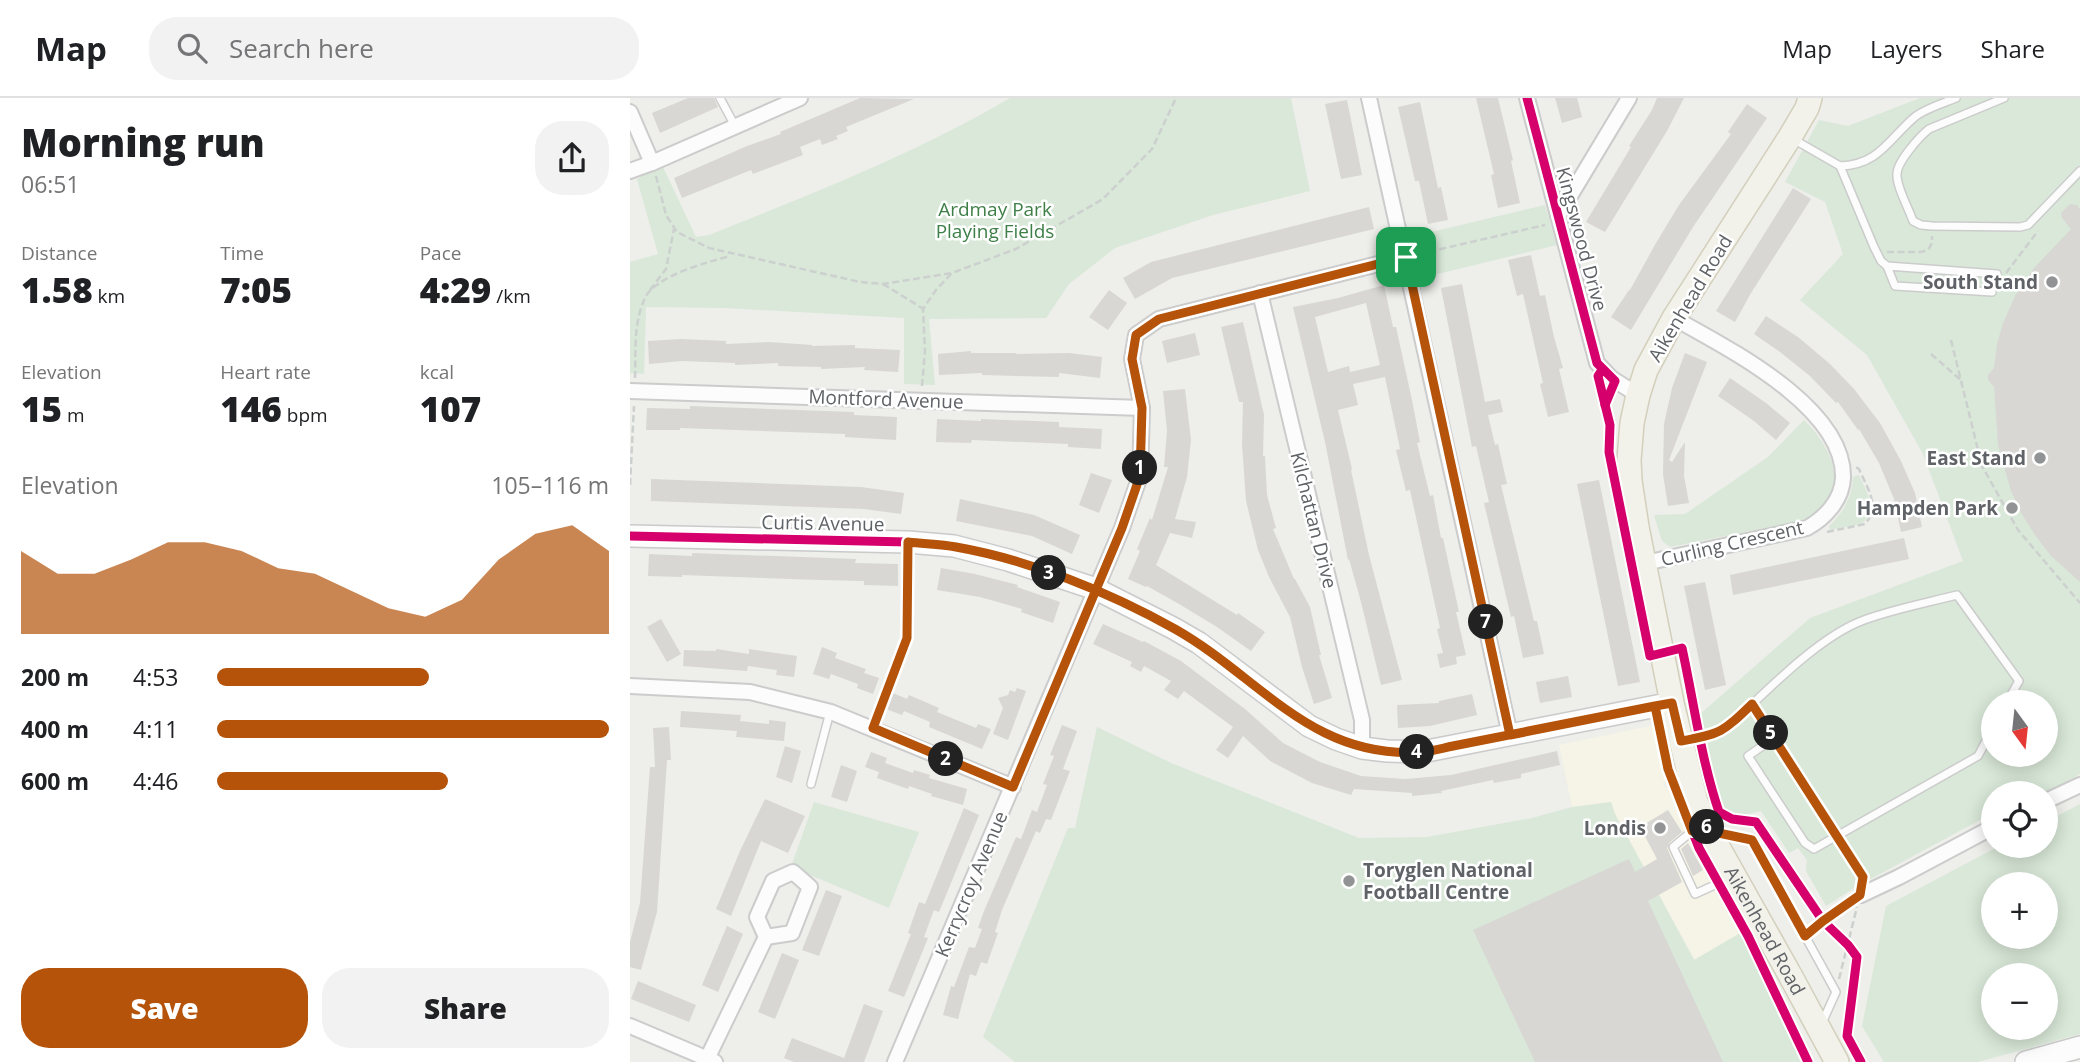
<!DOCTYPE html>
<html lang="en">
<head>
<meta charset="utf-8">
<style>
	body { margin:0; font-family:"Open Sans",sans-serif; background:#f2f2f2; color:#202124; height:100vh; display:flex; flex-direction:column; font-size:26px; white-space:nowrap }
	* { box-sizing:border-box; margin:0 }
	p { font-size:23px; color:#757577 }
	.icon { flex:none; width:38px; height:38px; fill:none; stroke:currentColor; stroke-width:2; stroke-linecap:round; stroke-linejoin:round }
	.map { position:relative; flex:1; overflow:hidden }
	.panel { display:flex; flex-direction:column; background:#fff; width:630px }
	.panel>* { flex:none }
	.needle { width:46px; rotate:165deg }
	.buttons { position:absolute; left:1351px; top:592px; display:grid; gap:14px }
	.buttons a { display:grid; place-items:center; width:77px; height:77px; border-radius:50%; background:#fff; box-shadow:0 4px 18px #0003; font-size:35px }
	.pin { position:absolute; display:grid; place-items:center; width:60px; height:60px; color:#fff; margin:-30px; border-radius:14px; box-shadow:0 4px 10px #0006 }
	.km { position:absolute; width:35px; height:35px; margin:-18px; border-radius:50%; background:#222; color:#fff; font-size:19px; line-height:35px; text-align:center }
	.round { display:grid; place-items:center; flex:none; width:74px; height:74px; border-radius:28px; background:#f2f2f2 }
	.summary { display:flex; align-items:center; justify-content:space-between; height:119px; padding:0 21px }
	h1 { font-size:38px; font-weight:800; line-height:52px }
	.metrics { display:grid; grid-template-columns:repeat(3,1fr); gap:10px; height:119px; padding:7px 21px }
	.metrics div { display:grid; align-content:center }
	.metrics b { font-size:35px; font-weight:800 }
	.metrics small { font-size:19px; font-weight:400 }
	.metrics p { font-size:19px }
	.chart { height:196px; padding:14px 21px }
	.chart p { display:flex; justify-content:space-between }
	.chart svg { width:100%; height:126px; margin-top:7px; fill:#b45309; opacity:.7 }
	.action { display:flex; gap:14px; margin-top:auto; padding:14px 21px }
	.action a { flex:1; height:80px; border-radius:28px; background:#b45309; color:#fff; font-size:28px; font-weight:800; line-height:80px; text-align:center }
	.action a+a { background:#f2f2f2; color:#202124 }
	ul { padding:0 21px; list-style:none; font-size:23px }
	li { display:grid; grid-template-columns:112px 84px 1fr; align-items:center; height:52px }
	li i { height:18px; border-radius:9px; background:#b45309 }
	header { display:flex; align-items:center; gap:42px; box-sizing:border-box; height:98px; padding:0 35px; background:#fff; border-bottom:2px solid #e0e0e0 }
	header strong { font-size:33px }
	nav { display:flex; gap:38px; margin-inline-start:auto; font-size:24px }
	.search { width:490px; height:63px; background:#f2f2f2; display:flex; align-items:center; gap:18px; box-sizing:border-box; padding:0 24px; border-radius:28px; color:#757577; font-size:26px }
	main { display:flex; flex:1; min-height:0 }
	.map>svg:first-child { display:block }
</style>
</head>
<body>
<header>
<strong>Map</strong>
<div class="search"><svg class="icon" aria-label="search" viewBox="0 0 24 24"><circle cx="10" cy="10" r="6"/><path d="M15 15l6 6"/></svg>Search here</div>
<nav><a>Map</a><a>Layers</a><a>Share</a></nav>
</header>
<main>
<section class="panel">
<div class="summary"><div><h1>Morning run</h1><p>06:51</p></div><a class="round"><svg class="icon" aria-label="share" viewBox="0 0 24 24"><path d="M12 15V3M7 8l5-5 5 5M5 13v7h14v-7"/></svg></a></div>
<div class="metrics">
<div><p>Distance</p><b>1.58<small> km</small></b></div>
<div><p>Time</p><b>7:05</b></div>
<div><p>Pace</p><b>4:29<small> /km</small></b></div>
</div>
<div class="metrics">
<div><p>Elevation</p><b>15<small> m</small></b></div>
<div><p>Heart rate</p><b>146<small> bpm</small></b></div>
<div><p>kcal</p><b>107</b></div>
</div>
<div class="chart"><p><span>Elevation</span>105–116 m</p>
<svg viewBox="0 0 160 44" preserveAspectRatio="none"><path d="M0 44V15L10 23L20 23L30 18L40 12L50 12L60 15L70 21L80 23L90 29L100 35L110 38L120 32L130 18L140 9L150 6L160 15V44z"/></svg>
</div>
<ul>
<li><b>200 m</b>4:53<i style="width:54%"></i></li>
<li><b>400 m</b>4:11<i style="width:100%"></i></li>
<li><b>600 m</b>4:46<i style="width:59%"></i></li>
</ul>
<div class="action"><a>Save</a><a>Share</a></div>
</section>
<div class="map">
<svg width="1450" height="964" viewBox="0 0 1450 964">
	<rect width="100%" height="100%" fill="#eeeeea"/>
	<path fill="#f5f4e6" d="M1024 627 1035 678 1034 688 1042 693 1050 717 1112 834 1065 862 985 716 981 704 942 709 929 647Z"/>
	<g fill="#d9e8d8" fill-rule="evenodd">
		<path d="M380 0H661L680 93 583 117 485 150 439 186 416 220 299 221 305 287 274 286V220L95 210 16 209 14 276 0 275V164L28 156 7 81 33 69 66 139 79 137C181 96 285 56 380 0Z"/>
		<path d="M1290 0H1450V676L1415 695 1411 690 1402 695H1363V715L1224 790 1196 808 1176 773 1177 762 1168 750 1159 755 1131 713C1109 718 1096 722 1086 698L1069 617 1180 520 1333 463 1293 356 1237 257 1170 202 1213 156 1195 104 1155 84 1189 22 1218 28ZM1363 604H1416V656H1363Z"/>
		<path d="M915 107 927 147 787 181 776 140Z"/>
		<path d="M1174 322C1207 354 1223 402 1170 423L1040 449 1032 443 1024 417 1055 416 1138 359Z"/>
		<path d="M1229 377C1234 389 1250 414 1233 424 1225 429 1209 429 1200 432L1199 428C1214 414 1222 399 1223 379Z"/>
		<path d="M467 629 541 665 729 740 797 739 902 720 942 709 981 704 985 716 1064 862 1112 834 1173 964H385L353 939 438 730H445Z"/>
		<path d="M184 704 289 734 259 810 161 769Z"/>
		<path d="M1450 706V936L1348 964H1254L1232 928 1256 808 1371 747H1416V724ZM1363 786H1416V838H1363ZM1363 877H1416V929H1363Z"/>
	</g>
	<g fill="#d8d7d4" fill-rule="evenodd">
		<path d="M58 0H84L88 9 30 35 22 15Z"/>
		<path d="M230 0 284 1 216 29 218 33 206 38 208 41 192 47 190 41 170 49 173 57 123 76 121 72 52 100 44 80 117 48 151 36 150 34Z"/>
		<path d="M846 0H868L883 62 881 63 890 105 868 110 861 77 864 76Z"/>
		<path d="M925 0H947L952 19 932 25Z"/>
		<path d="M1027 0H1054L1037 33 975 134 956 124 1001 49 999 48 1022 12Z"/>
		<path d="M717 2 732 77 711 81 695 6Z"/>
		<path d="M790 4 808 90 811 89 818 122 798 126 789 83H785L768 9Z"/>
		<path d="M1117 6 1137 20 1063 129 1001 232 981 219 999 192H1000L1026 145 1049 107 1101 36 1098 34Z"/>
		<path d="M1163 90 1181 101 1121 195 1105 224 1086 213Z"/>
		<path d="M1440 106 1447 107 1450 111V484L1421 458 1405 437 1391 415 1381 393 1368 347 1364 289 1358 282V277L1364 270 1367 246 1373 225 1385 198 1404 170 1441 131 1432 120 1431 115Z"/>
		<path d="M739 109 744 131 542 180 505 201 493 180 521 164Z"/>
		<path d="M901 157 910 198 915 197 924 239 933 270 929 271 939 314 918 319 910 286 913 285 893 196 887 198 878 162Z"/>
		<path d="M832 186 855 304 870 301 873 314 858 317 865 347 868 346 877 386 871 387 904 523H907L914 556 893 560 884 518 881 519 854 405 859 404 846 348 842 349 811 190Z"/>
		<path d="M754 187 763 229H766L782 302 790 344 787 345 800 398 803 397 811 440H813L829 514H826L836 557 826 559 827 566 810 570 807 556 813 555 807 531 810 530 780 392 776 393 766 352 770 351 755 279 723 286 728 307 708 312 722 371 721 372 739 457 772 582 751 587 731 504 719 461 718 462 695 344 663 209 708 200ZM736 205 750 267 720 274 719 268 698 274 685 219Z"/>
		<path d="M479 192 497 205 478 232 459 219Z"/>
		<path d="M1136 218 1168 239 1200 266 1224 291 1250 325 1271 363 1285 395 1292 429 1271 434 1264 401 1249 365 1229 331 1228 332 1208 304 1206 305 1180 278 1150 254 1124 236Z"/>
		<path d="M613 224 634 317 633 358H635L637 397 646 430 643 431 664 481H665L680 509 691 557H689L702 600 684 606 672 569 660 519 639 479 628 452 616 403 612 346 613 304H609L591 229Z"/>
		<path d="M565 235 570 257 537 265 532 243Z"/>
		<path d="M51 241 96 243V246L139 244 182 247V248L225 247V250L270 252 268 274 234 272 235 269 191 271V269L148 268V265L105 267V265L52 263 19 266 18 243Z"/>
		<path d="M341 253V255H386V256L439 255 472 259 470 280 429 275V279L352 277V275L309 277 308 256Z"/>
		<path d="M1055 255 1077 264 1039 362 1042 364 1055 344 1054 378 1059 405 1038 408 1033 376 1034 326 1042 290Z"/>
		<path d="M1100 280 1136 305 1160 325 1146 342 1124 323 1088 298Z"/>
		<path d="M555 291 561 342 557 379 545 421 566 424 562 440 540 435 526 467 607 517 608 515 635 534 621 553 587 529 549 506 517 488 516 489 498 481 510 453 507 451 520 420 522 422 538 369H534L537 333 533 293Z"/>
		<path d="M60 308 224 314V317L267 319 266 342 215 339V336L50 330V332H16L17 310 60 311Z"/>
		<path d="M307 321 351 323V321L429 324V329L472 331 471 351 438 349V346L342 342 341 345 306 344Z"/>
		<path d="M461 375 482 382 469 415 449 407Z"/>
		<path d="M21 381 231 389 274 395 271 416 234 411 21 403Z"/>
		<path d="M969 382 1010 584 988 588 947 386Z"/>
		<path d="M330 401 404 417 450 437 442 456 402 438 326 423Z"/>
		<path d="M1274 440 1279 461 1103 497 1100 477Z"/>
		<path d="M62 455 226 461 225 465 268 466V488L234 487V483L191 482 52 477V479L18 478 19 456 62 458Z"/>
		<path d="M311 470 345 476 388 487 387 489 430 504 423 525 391 514 392 511 350 499 307 492Z"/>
		<path d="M1075 484 1096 587 1075 592 1054 488Z"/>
		<path d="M31 521 51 556 37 564 17 529Z"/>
		<path d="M473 526 513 544 514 543 551 563 615 611 653 645 690 664 731 678 775 681 821 677 927 653 930 667 891 676V680L864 685 863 682 811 693 812 695 782 698V695L724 691 721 697 682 685 640 663 613 638 598 660 586 652 603 629 554 593 548 601 534 592 541 583 514 568 511 574 500 568 502 564 463 546Z"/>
		<path d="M192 549 207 555 205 560 236 571 234 575 249 580 243 596 227 590 228 586 201 576 199 581 183 576Z"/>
		<path d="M86 551 119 556V551L167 558 164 579 146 577 147 572 118 568 117 573 53 568 54 552 86 553Z"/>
		<path d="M938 578 942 599 910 605 906 584Z"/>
		<path d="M387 590 396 593 378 642 363 636 373 610 368 600 378 597 380 592 385 594Z"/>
		<path d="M263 595 277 601 279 597 309 610 307 614 346 630 348 626 361 631 352 651 299 629 300 624 274 613 272 617 256 611Z"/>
		<path d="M842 596 847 617 800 628 768 630 767 607 809 605V603Z"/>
		<path d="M51 613 111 617 110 623 139 626V622L156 624 154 643 106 639 107 633 50 629Z"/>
		<path d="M432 627 447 633 433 671 440 673 421 722 416 721 410 735 406 733 372 812 365 834 368 835 357 866 351 864 346 878 340 876 328 921 313 917 321 888 324 889 339 849 345 850 352 831 348 830 354 813 386 739 391 741 402 712 407 714 417 687 413 686 424 658 420 657Z"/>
		<path d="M39 629 41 662H37L27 814 11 872 0 869V844L10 805 20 669H25L23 630Z"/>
		<path d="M155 648 171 653 162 685 146 679Z"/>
		<path d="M241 654 257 660 255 665 283 675 284 672 300 677 299 680 337 691 333 707 301 698 302 696 279 688 278 691 247 680 249 674 235 669Z"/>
		<path d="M211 667 227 673 217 704 201 699Z"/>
		<path d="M135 701 175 718 158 755 131 743 101 818 86 811 110 753Z"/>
		<path d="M334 710 349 717 309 814 304 812 294 839 298 840 274 899 258 893 281 836 278 835 289 804 295 806Z"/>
		<path d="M1038 712 1052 734 1039 745 1037 750 1052 784 1018 803 1093 964H905L843 832 999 761 1005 774 1027 761 1010 729Z"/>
		<path d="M1058 745 1073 772 1063 778 1051 751Z"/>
		<path d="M196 792 212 798 189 858 172 852Z"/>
		<path d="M97 828 113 836 88 894 72 887Z"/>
		<path d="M152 855 169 862 145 921 128 914Z"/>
		<path d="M8 883 66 907 59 924 1 901Z"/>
		<path d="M234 906 253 913 234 964H164L154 960 162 940 214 960Z"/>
	</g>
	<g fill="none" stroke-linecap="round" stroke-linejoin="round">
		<defs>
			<g id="lane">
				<path d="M90 0 105 28"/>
				<path d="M1374 0 1299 31C1289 39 1267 64 1267 76 1266 88 1279 111 1283 123L1291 127 1302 128 1390 129 1398 127 1450 73"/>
				<path d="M1163 41 1210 68C1250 67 1260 39 1286 18 1297 10 1314 5 1326 0"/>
				<path d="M1210 68 1244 149 1251 163 1257 168 1265 188 1362 194"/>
				<path d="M1257 168 1367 176"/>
				<path d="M1122 606 1233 779 1231 796"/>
				<path d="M1144 640 1118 658 1175 745 1184 751 1348 658 1363 630"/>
				<path d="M1055 643 1082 638 1095 632C1132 598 1187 539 1234 522 1264 511 1296 505 1327 497L1389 583 1377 604"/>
				<path d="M181 686 200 614"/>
				<path d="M1072 725 1043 749 1065 796 1100 780"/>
				<path d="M1086 734 1122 742 1206 894 1192 925"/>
			</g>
			<g id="street">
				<path d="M739 0 880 637"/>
				<path d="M897 0 967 265 981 280 1008 297"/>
				<path d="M0 14 22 65"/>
				<path d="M0 73 22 65 170 0"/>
				<path d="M928 118 999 0"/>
				<path d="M630 195 732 622V650"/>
				<path d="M0 293 512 310"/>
				<path d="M1015 465 1177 430C1195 420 1212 402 1213 380 1215 309 1097 250 1044 220"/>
				<path d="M0 588 120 594 201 614 383 689"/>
				<path d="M1416 703 1450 687"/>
				<path d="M1231 797 1269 779 1363 729"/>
				<path d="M0 928 85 964"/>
				<path d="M77 961 136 839 127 819 143 783 163 774 180 789 162 835 136 839"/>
				<path d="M265 964 492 430 510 378 512 310 502 261 506 237 529 221 776 159"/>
			</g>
			<g id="secondary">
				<path d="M0 438 278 444 324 448 378 462 466 491 543 530 569 545 679 628 706 641 732 650 757 653 792 654 1042 605"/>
				<path d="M1396 964 1450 949"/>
			</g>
			<g id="primary">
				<path id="s1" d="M1180 0 1177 10 1160 39 1044 220 1016 272 1008 297 1002 325 999 362 1000 383 1007 429 1042 605 1066 704 1083 740 1160 877 1207 964"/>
			</g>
		</defs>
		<use href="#lane" stroke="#cbcccb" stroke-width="10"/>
		<use href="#street" stroke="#cbcccb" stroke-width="18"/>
		<use href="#secondary" stroke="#c9caca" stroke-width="24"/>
		<use href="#primary" stroke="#d3cfbb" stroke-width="26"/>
		<g stroke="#ccd0ce" stroke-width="2.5" stroke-dasharray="7 3.5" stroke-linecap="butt">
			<path d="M26 78 36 117 47 134 79 150 230 184 253 186 322 175 386 151 473 101 522 51 546 0"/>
			<path d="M1257 154H1291L1298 152 1302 145V138"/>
			<path d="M789 156 915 127"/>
			<path d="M1376 175 1408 133"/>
			<path d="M253 186 292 210"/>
			<path d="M20 192 36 171 44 131"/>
			<path d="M1321 242 1352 368 1388 432 1450 505"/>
			<path d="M1301 256 1332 283"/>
			<path d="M5 280C6 254 3 225 15 200 25 178 78 164 100 158"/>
			<path d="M292 288 295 253 293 211 306 192 322 175"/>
			<path d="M0 387 4 308"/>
			<path d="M1197 434 1235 426C1251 408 1237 390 1229 371L1224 368"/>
			<path d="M247 617 277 540 278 461"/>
			<path d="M1184 831 1221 804"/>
			<path d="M1209 881 1227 809"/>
		</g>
		<use href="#lane" stroke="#fcfcfc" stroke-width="7"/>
		<use href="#street" stroke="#fcfcfc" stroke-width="14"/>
		<use href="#secondary" stroke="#fcfcfc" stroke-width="21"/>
		<use href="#primary" stroke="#f2f2ea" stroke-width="23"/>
		<defs>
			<g id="cycleway">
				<path d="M897 0 967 265 985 283 975 307"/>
				<path d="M972 272 968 278 980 327 979 354 1020 558 1052 550C1064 605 1071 661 1089 714L1102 721 1126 724 1193 823 1218 847 1227 859 1217 938 1231 964"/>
				<path d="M0 438 278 444 324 448 378 462 466 491 543 530 569 545 679 628 706 641 732 650 757 653 792 654 1042 605"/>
				<path d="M1025 608 1038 671 1069 750 1118 838 1178 964"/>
			</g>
		</defs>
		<use href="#cycleway" stroke="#fff" stroke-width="13"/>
		<use href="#cycleway" stroke="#d6006c" stroke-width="9"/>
	</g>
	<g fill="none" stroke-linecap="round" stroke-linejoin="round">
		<defs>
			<path id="route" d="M776 159 529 221 506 237 502 261 512 310 510 378 492 430 383 689 243 630 277 540 278 444C294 446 310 446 326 449 400 462 479 494 545 531 630 579 682 662 792 654 802 653 813 650 823 648L1025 608 1042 605 1051 643C1091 636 1093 634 1122 606L1233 779 1230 797 1193 823 1175 838 1122 742 1079 733 1074 723 1062 733 1038 671 1025 608 880 637 776 159"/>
		</defs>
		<use href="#route" stroke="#fff" stroke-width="14"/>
		<use href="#route" stroke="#b45309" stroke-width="9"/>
	</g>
	<g fill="#919394" stroke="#fff" stroke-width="2.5">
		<circle cx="1422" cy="184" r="7"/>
		<circle cx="1410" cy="360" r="7"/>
		<circle cx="1382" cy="410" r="7"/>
		<circle cx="1030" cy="730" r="7"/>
		<circle cx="719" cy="783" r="7"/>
	</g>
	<g text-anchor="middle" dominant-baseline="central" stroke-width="5" stroke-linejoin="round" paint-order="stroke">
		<g font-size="19" fill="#3e7f47" stroke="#fff">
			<text x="365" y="111">Ardmay Park<tspan x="365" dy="22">Playing Fields</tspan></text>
		</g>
		<g font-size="19" fill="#5f6266" stroke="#fff">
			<text transform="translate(952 141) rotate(75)">Kingswood Drive</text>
			<text transform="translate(1060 200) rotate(-59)">Aikenhead Road</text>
			<text transform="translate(256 301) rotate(2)">Montford Avenue</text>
			<text transform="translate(684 422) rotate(76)">Kilchattan Drive</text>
			<text transform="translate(193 425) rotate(1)">Curtis Avenue</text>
			<text transform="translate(1102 445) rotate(-13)">Curling Crescent</text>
			<text transform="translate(341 786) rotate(-67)">Kerrycroy Avenue</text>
			<text stroke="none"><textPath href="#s1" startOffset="905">Aikenhead Road</textPath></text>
		</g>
		<g font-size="19" font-weight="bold" fill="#5f6266" stroke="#fff" text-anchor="end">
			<text x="1408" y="184">South Stand</text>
			<text x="1396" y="360">East Stand</text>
			<text x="1368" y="410">Hampden Park</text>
			<text x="1016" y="730">Londis</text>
			<text x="733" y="772" text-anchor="start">Toryglen National<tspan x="733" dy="22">Football Centre</tspan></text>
		</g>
	</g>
</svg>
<div class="buttons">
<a><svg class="needle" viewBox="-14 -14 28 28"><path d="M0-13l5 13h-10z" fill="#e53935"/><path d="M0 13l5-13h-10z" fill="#757577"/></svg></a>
<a><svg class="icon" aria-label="locate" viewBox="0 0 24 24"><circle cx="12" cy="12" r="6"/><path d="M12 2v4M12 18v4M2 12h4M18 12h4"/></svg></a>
<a>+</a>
<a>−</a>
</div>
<div class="pin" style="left:776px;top:159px;background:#1e9e55"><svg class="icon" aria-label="arrive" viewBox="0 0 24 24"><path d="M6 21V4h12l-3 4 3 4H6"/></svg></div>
<b class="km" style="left:510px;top:370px">1</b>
<b class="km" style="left:316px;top:661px">2</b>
<b class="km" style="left:419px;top:475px">3</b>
<b class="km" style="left:787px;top:654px">4</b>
<b class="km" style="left:1141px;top:635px">5</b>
<b class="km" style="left:1077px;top:729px">6</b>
<b class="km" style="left:856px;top:524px">7</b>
</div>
</main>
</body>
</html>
